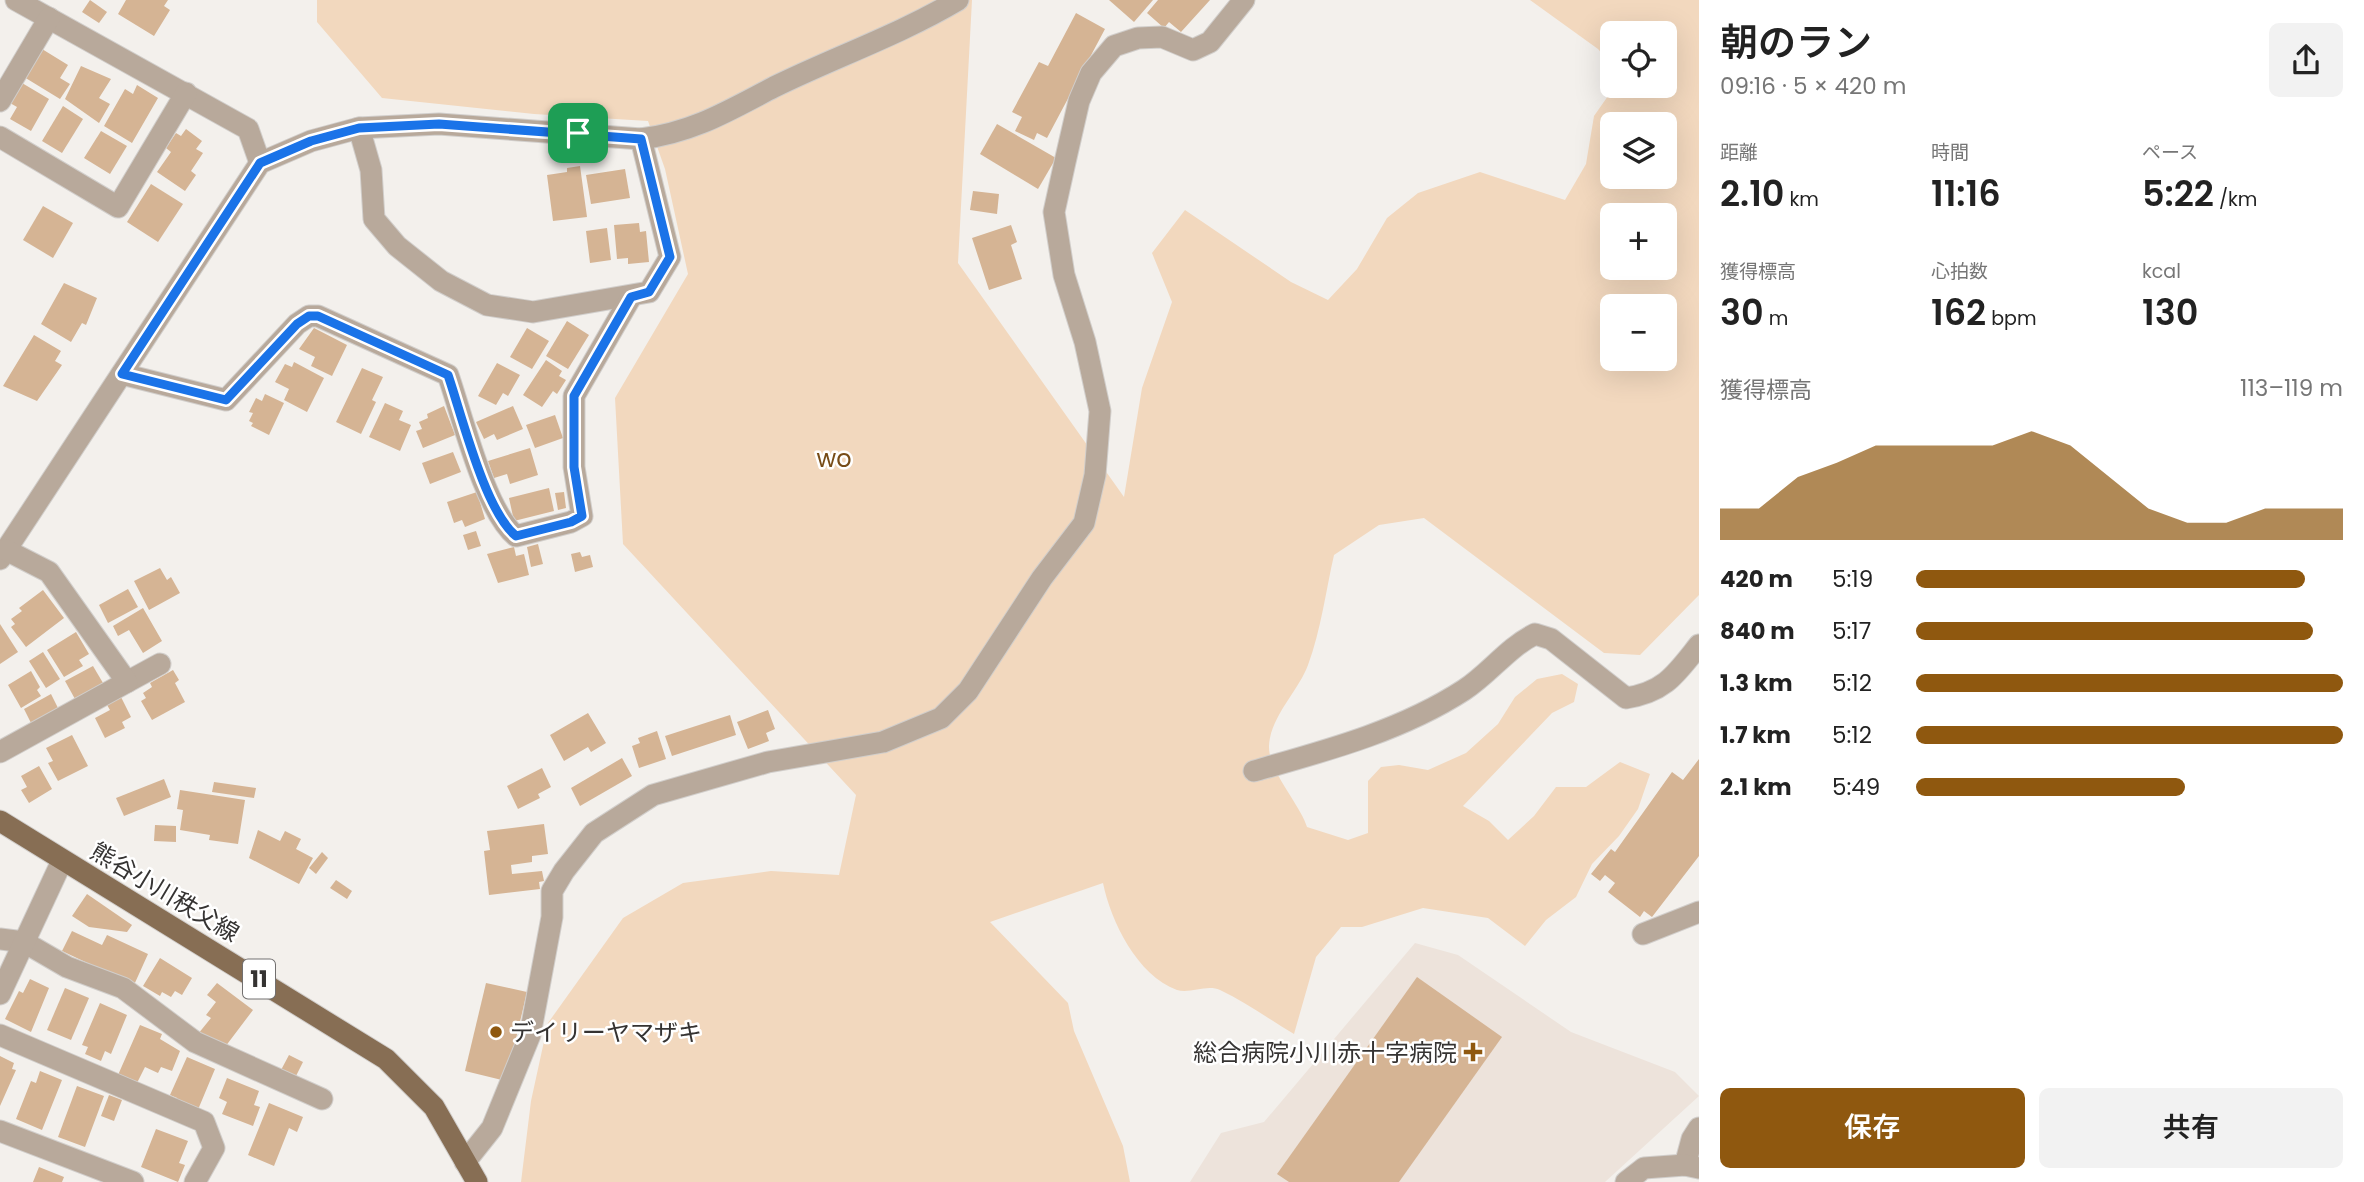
<!DOCTYPE html>
<html lang="ja">
<head>
<meta charset="utf-8">
<style>
	body { margin:0; font-family:Poppins,"Noto Sans JP",sans-serif; background:#f2f2f2; color:#222; height:100vh; display:flex; flex-direction:column; font-size:26px; white-space:nowrap }
	* { box-sizing:border-box; margin:0 }
	p { font-size:23px; color:#767676 }
	.icon { flex:none; width:38px; height:38px; fill:none; stroke:currentColor; stroke-width:2; stroke-linecap:round; stroke-linejoin:round }
	.map { position:relative; flex:1; overflow:hidden }
	.sheet { display:flex; flex-direction:column; background:#fff; width:665px }
	.sheet>* { flex:none }
	.controls { position:absolute; left:1600px; top:21px; display:grid; gap:14px }
	.controls a { display:grid; place-items:center; width:77px; height:77px; border-radius:10px; background:#fff; box-shadow:0 7px 28px #0002; font-size:35px }
	.pin { position:absolute; display:grid; place-items:center; width:60px; height:60px; color:#fff; margin:-30px; border-radius:14px; box-shadow:0 4px 10px #0006 }
	.round { display:grid; place-items:center; flex:none; width:74px; height:74px; border-radius:10px; background:#f2f2f2 }
	.head { display:flex; align-items:center; justify-content:space-between; height:119px; padding:0 21px }
	h1 { font-size:38px; font-weight:600; line-height:52px }
	.stats { display:grid; grid-template-columns:repeat(3,1fr); gap:10px; height:119px; padding:7px 21px }
	.stats div { display:grid; align-content:center }
	.stats b { font-size:35px; font-weight:600 }
	.stats small { font-size:19px; font-weight:400 }
	.stats p { font-size:19px }
	.chart { height:196px; padding:14px 21px }
	.chart p { display:flex; justify-content:space-between }
	.chart svg { width:100%; height:126px; margin-top:7px; fill:#8f580f; opacity:.7 }
	.action { display:flex; gap:14px; margin-top:auto; padding:14px 21px }
	.action a { flex:1; height:80px; border-radius:10px; background:#8f580f; color:#fff; font-size:28px; font-weight:600; line-height:80px; text-align:center }
	.action a+a { background:#f2f2f2; color:#222 }
	ul { padding:0 21px; list-style:none; font-size:23px }
	li { display:grid; grid-template-columns:112px 84px 1fr; align-items:center; height:52px }
	li i { height:18px; border-radius:9px; background:#8f580f }
	main { display:flex; flex:1; min-height:0 }
	.map>svg:first-child { display:block }
</style>
</head>
<body>
<main>
<div class="map">
<svg width="1699" height="1182" viewBox="0 0 1699 1182">
	<rect width="100%" height="100%" fill="#f3f0ec"/>
	<path fill="#ede3db" d="M1415 943 1458 955 1571 1032 1675 1072 1699 1096 1605 1182H1190L1221 1133 1264 1122Z"/>
	<path fill="#f2d8be" fill-rule="evenodd" d="M317 0H972L958 263 1124 497 1142 388 1172 302 1152 253 1185 210 1291 282 1328 300 1357 269 1387 218 1418 193 1480 172 1565 200 1586 164 1594 116 1615 86H1664V33H1612V65L1598 49 1530 0H1699V595L1640 655 1604 653 1424 518 1379 525 1334 555C1326 590 1321 630 1308 665 1299 690 1270 717 1269 746 1268 771 1300 804 1307 827L1348 840 1368 833V781L1381 767 1399 765 1428 770 1466 753 1498 724 1515 697 1537 679 1562 674 1578 684 1574 702 1552 713 1463 806 1489 821 1508 840 1534 816 1556 787H1586L1620 762 1650 774 1638 809 1619 836 1592 864 1576 897 1546 920 1525 946 1488 918 1423 908 1362 927H1341L1316 957 1294 1034C1270 1020 1246 1002 1220 990 1207 984 1190 994 1177 990 1137 975 1111 922 1103 883L990 922 1068 1003 1074 1031 1123 1146 1130 1182H521L531 1101 548 1023 623 918 683 883 771 871 839 875 856 795 623 544 615 398 688 274 665 169 648 121 534 114 382 98 317 22ZM1612 124H1664V177H1612ZM1612 215H1664V268H1612ZM1612 306H1664V359H1612Z"/>
	<g fill="#d5b494">
		<path d="M90 0 107 12 99 23 82 12Z"/>
		<path d="M126 0H168L164 6 170 10 154 36 118 14Z"/>
		<path d="M1109 0H1153L1134 22Z"/>
		<path d="M1158 0H1210L1181 32 1169 22 1164 28 1147 13Z"/>
		<path d="M1076 13 1105 29 1047 138 1037 133 1034 140 1015 131 1022 117 1012 112 1039 62 1048 66Z"/>
		<path d="M42 49 68 65 60 78 70 84 60 99 24 77Z"/>
		<path d="M81 66 111 79 99 98 110 104 99 123 65 99Z"/>
		<path d="M22 83 49 99 31 131 10 119 17 107 10 103Z"/>
		<path d="M137 85 158 98 132 143 104 126 125 89 133 94Z"/>
		<path d="M63 106 83 119 62 153 42 141Z"/>
		<path d="M997 124 1056 158 1038 189 980 154Z"/>
		<path d="M186 129 202 141 196 149 203 153 191 171 196 175 185 191 157 172 171 152 166 148 176 133 181 136Z"/>
		<path d="M101 131 127 146 110 174 84 158Z"/>
		<path d="M580 166 587 217 553 221 547 175 567 172V168Z"/>
		<path d="M625 169 630 198 591 204 586 175Z"/>
		<path d="M151 184 183 204 158 242 127 222Z"/>
		<path d="M973 191 999 194 997 214 970 210Z"/>
		<path d="M43 206 73 223 53 258 23 240Z"/>
		<path d="M639 223 640 232 646 231 649 262 628 264V258L617 259 614 225Z"/>
		<path d="M1011 225 1017 242 1011 245 1022 279 989 290 972 238Z"/>
		<path d="M607 228 611 260 590 263 586 231Z"/>
		<path d="M64 283 97 298 86 325 82 323 71 342 41 324Z"/>
		<path d="M567 321 589 335 568 369 546 356Z"/>
		<path d="M314 328 347 345 332 376 311 366 315 357 299 349Z"/>
		<path d="M527 328 549 341 532 369 510 357Z"/>
		<path d="M34 335 61 351 55 361 62 365 37 401 3 386Z"/>
		<path d="M546 360 562 371 559 376 566 380 557 394 553 391 542 407 523 395Z"/>
		<path d="M294 362 324 378 307 412 284 400 289 389 275 382 285 364 292 367Z"/>
		<path d="M497 363 520 375 508 396 503 393 496 405 478 396Z"/>
		<path d="M362 368 383 377 372 400 376 402 361 434 336 422Z"/>
		<path d="M265 394 284 403 269 435 251 426 253 423 249 421 253 413 249 412 256 398 262 401Z"/>
		<path d="M385 403 403 411 399 420 411 425 400 451 369 437Z"/>
		<path d="M444 406 455 435 423 448 416 431 422 429 419 422 428 418 427 414Z"/>
		<path d="M513 406 523 429 497 440 494 434 484 439 476 422Z"/>
		<path d="M555 415 563 438 535 448 526 425Z"/>
		<path d="M530 448 538 475 510 484 507 474 494 478 488 461Z"/>
		<path d="M453 452 461 472 430 484 422 463Z"/>
		<path d="M549 488 554 511 514 521 509 498Z"/>
		<path d="M477 492 485 519 465 527 462 520 454 523 447 502Z"/>
		<path d="M564 492 566 508 558 510 555 493Z"/>
		<path d="M476 531 481 546 468 550 463 535Z"/>
		<path d="M538 544 543 564 531 567 527 547Z"/>
		<path d="M514 547 516 556 524 554 529 575 498 583 487 554Z"/>
		<path d="M580 552 582 557 590 555 593 567 575 572 571 554Z"/>
		<path d="M160 568 167 580 171 577 180 593 149 610 134 581Z"/>
		<path d="M128 589 138 607 108 623 99 605Z"/>
		<path d="M43 590 64 618 26 647 11 627 15 624 11 619 22 611 19 608Z"/>
		<path d="M143 608 162 641 143 653 129 630 118 636 113 626Z"/>
		<path d="M0 624 18 652 0 664Z"/>
		<path d="M76 632 89 654 79 660 83 666 64 677 47 650Z"/>
		<path d="M43 652 60 679 46 688 29 661Z"/>
		<path d="M93 666 103 683 75 699 65 681Z"/>
		<path d="M173 670 179 680 175 683 185 702 152 720 141 701 146 698 143 693 152 687 150 683Z"/>
		<path d="M31 671 40 687 37 690 41 696 21 708 8 685Z"/>
		<path d="M51 694 58 708 31 723 24 709Z"/>
		<path d="M121 697 131 717 122 722 125 728 105 738 95 718 110 710 107 705Z"/>
		<path d="M768 710 775 729 766 733 769 741 748 749 737 722Z"/>
		<path d="M588 713 606 743 591 752 588 747 564 761 550 735Z"/>
		<path d="M730 715 736 735 672 756 665 736Z"/>
		<path d="M657 731 666 759 639 768 632 746 640 743 638 738Z"/>
		<path d="M72 735 88 766 58 781 48 763 53 761 46 748Z"/>
		<path d="M622 758 632 776 580 806 571 788Z"/>
		<path d="M1699 759V856L1652 917 1644 911 1640 917 1608 892 1615 883 1605 875 1600 881 1591 874 1611 849 1615 852 1672 772 1683 780Z"/>
		<path d="M39 766 52 789 29 803 21 790 27 787 21 776Z"/>
		<path d="M542 768 551 787 538 794 540 798 518 809 507 786Z"/>
		<path d="M164 779 171 797 124 816 116 798Z"/>
		<path d="M214 782 256 788 254 798 212 792Z"/>
		<path d="M180 790 245 800 238 844 209 840 210 835 180 830 183 810 177 809Z"/>
		<path d="M544 824 548 854 532 856V862L511 865 512 874 542 871 544 881 539 882 540 889 489 895 484 851 490 850 487 831Z"/>
		<path d="M155 825 176 826V842L154 841Z"/>
		<path d="M258 830 280 841 285 831 301 839 296 849 313 858 299 884 249 858Z"/>
		<path d="M322 852 328 858 316 874 309 868Z"/>
		<path d="M336 880 352 891 347 899 330 888Z"/>
		<path d="M87 894 132 925 127 932 89 927 72 916Z"/>
		<path d="M72 931 102 945 107 935 148 954 134 985 62 951Z"/>
		<path d="M160 958 192 978 182 995 175 991 171 997 162 992 160 996 143 986Z"/>
		<path d="M1417 977 1502 1037 1399 1182H1289L1277 1174Z"/>
		<path d="M30 979 49 988 31 1032 5 1019 19 991 23 993Z"/>
		<path d="M217 983 253 1010 222 1051 198 1034 211 1018 206 1015 216 1002 207 995Z"/>
		<path d="M486 983 527 992 506 1081 465 1071Z"/>
		<path d="M65 988 89 998 71 1040 47 1030Z"/>
		<path d="M100 1003 127 1015 111 1054 105 1051 101 1061 85 1054 88 1047 82 1045Z"/>
		<path d="M140 1025 162 1034 160 1039 180 1051 172 1071 161 1067 158 1073 145 1067 137 1083 118 1075Z"/>
		<path d="M289 1055 303 1062 295 1078 281 1070Z"/>
		<path d="M0 1056 14 1063 12 1069 16 1070 0 1106Z"/>
		<path d="M187 1057 215 1069 197 1112 175 1102 177 1098 170 1095Z"/>
		<path d="M40 1071 62 1080 42 1130 16 1119 31 1081 36 1083Z"/>
		<path d="M227 1078 259 1091 254 1105 260 1107 253 1126 222 1114 227 1102 219 1098Z"/>
		<path d="M77 1086 104 1096 85 1147 58 1137Z"/>
		<path d="M109 1095 122 1100 114 1121 101 1116Z"/>
		<path d="M269 1103 303 1117 297 1132 289 1128 274 1166 248 1155Z"/>
		<path d="M156 1129 188 1141 179 1163 185 1165 178 1182 141 1167Z"/>
		<path d="M39 1167 64 1177 62 1182H33Z"/>
	</g>
	<g fill="none" stroke-linecap="round" stroke-linejoin="round">
		<defs>
			<g id="minor">
				<path d="M16 0 248 129 260 163"/>
				<path d="M0 101 49 18"/>
				<path d="M359 128 371 170 374 219 397 246 441 281 487 305 533 312 649 292 670 257 641 139"/>
				<path d="M0 137 118 207 186 93"/>
				<path d="M122 374 226 400 297 324 309 316H318L448 375C462 415 485 511 516 536L571 522 582 516 574 467V396L631 297"/>
				<path d="M0 559 260 163 311 141 359 128 439 124 641 139C694 132 728 111 774 87 835 57 899 35 958 0"/>
				<path d="M127 682 160 664"/>
				<path d="M0 752 127 682 49 572 6 550"/>
				<path d="M1254 771C1325 751 1401 731 1464 690 1489 674 1507 648 1535 634L1551 639 1626 698C1665 692 1676 674 1699 645"/>
				<path d="M1643 934 1699 912"/>
				<path d="M0 939 24 942 67 967 123 988 195 1042 322 1099"/>
				<path d="M0 994 62 861"/>
				<path d="M0 1035 204 1122 214 1148 195 1182"/>
				<path d="M0 1131 133 1182"/>
				<path d="M465 1162 492 1128 530 1035 552 917V891L564 871 594 833 653 795 768 762 883 742 941 718 968 691 1042 578 1084 523 1095 475 1100 411 1085 342 1064 275 1054 212 1065 162 1079 101 1091 73 1114 46 1138 38 1162 37 1193 50 1210 42 1244 0"/>
				<path d="M1685 1165 1692 1139 1699 1128"/>
				<path d="M1626 1182 1644 1168 1685 1165 1699 1168"/>
			</g>
			<path id="major" d="M0 821 386 1059 434 1107 477 1182"/>
		</defs>
		<use href="#minor" stroke="#d1cecb" stroke-width="23"/>
		<use href="#major" stroke="#d1cecb" stroke-width="23"/>
		<use href="#minor" stroke="#b8a99b" stroke-width="21"/>
		<use href="#major" stroke="#876e54" stroke-width="21"/>
	</g>
	<g fill="none" stroke-linecap="round" stroke-linejoin="round">
		<defs>
			<path id="route" d="M439 124 641 139 670 257 649 292 631 297 574 396V467L582 516 571 522 516 536C485 511 462 416 448 375L318 316H309L297 324 226 400 122 374 260 163 311 141 359 128Z"/>
		</defs>
		<use href="#route" stroke="#fff" stroke-width="14"/>
		<use href="#route" stroke="#1a73e8" stroke-width="9"/>
	</g>
	<g fill="#8f580f" stroke="#fff" stroke-width="2.5">
		<circle cx="496" cy="1032" r="7"/>
		<path d="M1469.5 1041.5h7v7h7v7h-7v7h-7v-7h-7v-7h7z"/>
	</g>
	<g text-anchor="middle" dominant-baseline="central" stroke-width="5" stroke-linejoin="round" paint-order="stroke">
		<rect fill="#fff" stroke="#727070" stroke-width="2" x="243" y="959.5" width="32" height="39" rx="5"/>
		<g font-size="23" font-weight="bold" fill="#353332">
			<text x="259" y="979">11</text>
		</g>
		<g font-size="24" fill="#774c18" stroke="#fff">
			<text x="834" y="458">wo</text>
		</g>
		<g font-size="24" fill="#353332" stroke="#fff">
			<text transform="translate(165 892) rotate(31)">熊谷小川秩父線</text>
		</g>
		<g font-size="24" fill="#353332" stroke="#fff" text-anchor="start">
			<text x="510" y="1032">デイリーヤマザキ</text>
			<text x="1457" y="1052" text-anchor="end">総合病院小川赤十字病院</text>
		</g>
	</g>
</svg>
<div class="controls">
<a><svg class="icon" aria-label="locate" viewBox="0 0 24 24"><circle cx="12" cy="12" r="6"/><path d="M12 2v4M12 18v4M2 12h4M18 12h4"/></svg></a>
<a><svg class="icon" aria-label="layers" viewBox="0 0 24 24"><path d="M12 4l9 5-9 5-9-5zM3 14l9 5 9-5"/></svg></a>
<a>+</a>
<a>−</a>
</div>
<div class="pin" style="left:578px;top:133px;background:#1e9e55"><svg class="icon" aria-label="arrive" viewBox="0 0 24 24"><path d="M6 21V4h12l-3 4 3 4H6"/></svg></div>
</div>
<section class="sheet">
<div class="head"><div><h1>朝のラン</h1><p>09:16 · 5 × 420 m</p></div><a class="round"><svg class="icon" aria-label="share" viewBox="0 0 24 24"><path d="M12 15V3M7 8l5-5 5 5M5 13v7h14v-7"/></svg></a></div>
<div class="stats">
<div><p>距離</p><b>2.10<small> km</small></b></div>
<div><p>時間</p><b>11:16</b></div>
<div><p>ペース</p><b>5:22<small> /km</small></b></div>
</div>
<div class="stats">
<div><p>獲得標高</p><b>30<small> m</small></b></div>
<div><p>心拍数</p><b>162<small> bpm</small></b></div>
<div><p>kcal</p><b>130</b></div>
</div>
<div class="chart"><p><span>獲得標高</span>113–119 m</p>
<svg viewBox="0 0 160 44" preserveAspectRatio="none"><path d="M0 44V33L10 33L20 22L30 17L40 11L50 11L60 11L70 11L80 6L90 11L100 22L110 33L120 38L130 38L140 33L150 33L160 33V44z"/></svg>
</div>
<ul>
<li><b>420 m</b>5:19<i style="width:91%"></i></li>
<li><b>840 m</b>5:17<i style="width:93%"></i></li>
<li><b>1.3 km</b>5:12<i style="width:100%"></i></li>
<li><b>1.7 km</b>5:12<i style="width:100%"></i></li>
<li><b>2.1 km</b>5:49<i style="width:63%"></i></li>
</ul>
<div class="action"><a>保存</a><a>共有</a></div>
</section>
</main>
</body>
</html>
